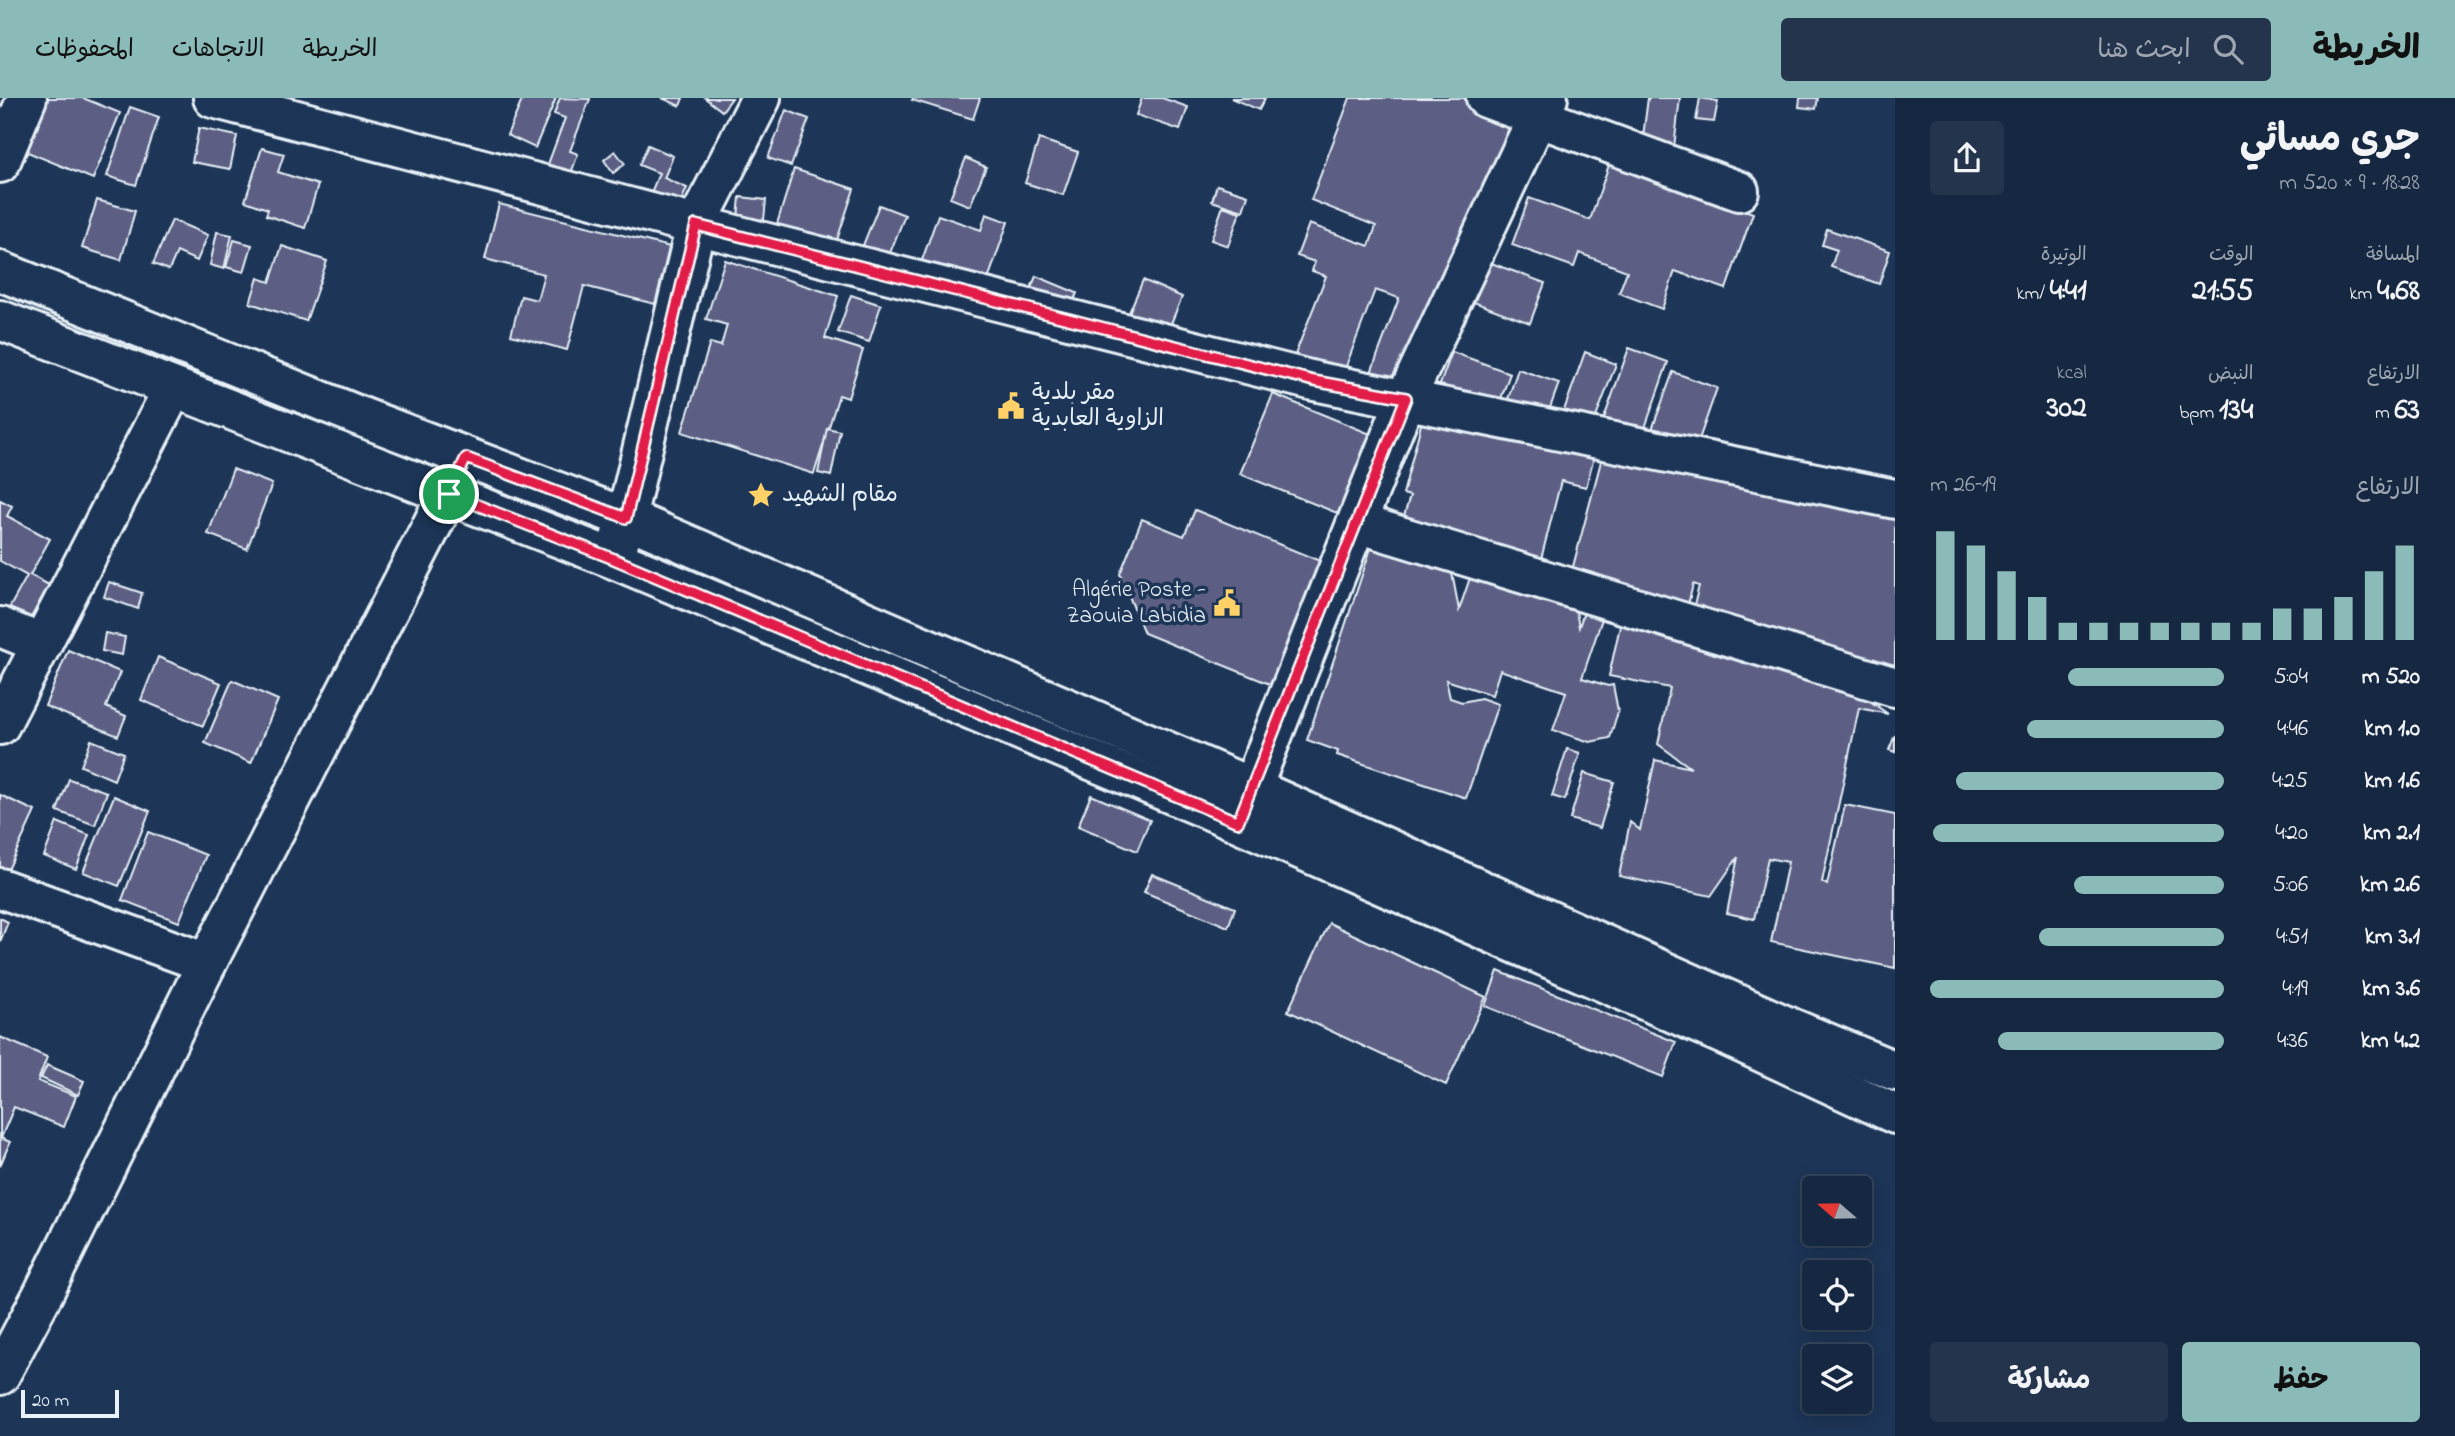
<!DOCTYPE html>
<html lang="ar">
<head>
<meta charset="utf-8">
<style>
	body { margin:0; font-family:"Indie Flower","Playpen Sans Arabic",sans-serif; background:#23344c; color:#f1f3f6; direction:rtl; height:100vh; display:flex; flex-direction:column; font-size:26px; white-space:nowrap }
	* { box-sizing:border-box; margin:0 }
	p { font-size:23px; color:#9ea6b1 }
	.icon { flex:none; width:38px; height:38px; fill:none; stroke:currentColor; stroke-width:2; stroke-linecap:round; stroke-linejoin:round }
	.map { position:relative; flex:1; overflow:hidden; direction:ltr }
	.drawer { display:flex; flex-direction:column; background:#162841; width:560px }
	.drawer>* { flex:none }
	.needle { width:46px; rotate:290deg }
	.fabs { position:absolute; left:1802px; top:1078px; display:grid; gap:14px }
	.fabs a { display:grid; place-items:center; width:70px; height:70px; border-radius:7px; background:#162841; box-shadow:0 4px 18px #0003,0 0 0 2px #35445a; font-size:35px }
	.scale { position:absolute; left:21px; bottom:18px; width:98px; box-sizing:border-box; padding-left:7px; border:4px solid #e8f1f8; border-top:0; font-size:19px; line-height:24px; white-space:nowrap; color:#e8f1f8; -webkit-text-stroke:5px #1d3557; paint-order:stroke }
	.pin { position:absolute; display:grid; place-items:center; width:60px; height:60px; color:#fff; margin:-30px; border:4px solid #fff; border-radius:50%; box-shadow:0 2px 7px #0007 }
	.round { display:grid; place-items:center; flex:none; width:74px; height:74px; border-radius:7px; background:#23344c }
	.head { display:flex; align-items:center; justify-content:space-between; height:119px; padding:0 35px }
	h1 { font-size:38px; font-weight:700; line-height:52px }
	.stats { display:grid; grid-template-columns:repeat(3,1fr); gap:10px; height:119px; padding:7px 35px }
	.stats div { display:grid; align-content:center }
	.stats b { font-size:30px; font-weight:700 }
	.stats small { font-size:19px; font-weight:400 }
	.stats p { font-size:19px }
	.chart { height:196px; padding:14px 35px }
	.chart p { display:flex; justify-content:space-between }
	.chart svg { width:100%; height:126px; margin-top:7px; stroke:#8bbbb9; stroke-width:6 }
	.cta { display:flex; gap:14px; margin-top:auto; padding:14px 35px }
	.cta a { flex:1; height:80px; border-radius:7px; background:#8bbbb9; color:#111; font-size:28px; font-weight:700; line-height:80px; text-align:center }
	.cta a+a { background:#23344c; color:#f1f3f6 }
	ul { padding:0 35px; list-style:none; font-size:23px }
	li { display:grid; grid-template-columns:112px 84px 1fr; align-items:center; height:52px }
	li i { height:18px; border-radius:9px; background:#8bbbb9 }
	header { display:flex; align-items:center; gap:42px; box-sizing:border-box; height:98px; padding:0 35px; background:#8bbbb9; color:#111 }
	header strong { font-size:33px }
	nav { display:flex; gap:38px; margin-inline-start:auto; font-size:24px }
	.search { width:490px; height:63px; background:#23344c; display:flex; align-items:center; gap:18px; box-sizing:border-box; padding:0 24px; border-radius:7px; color:#9ea6b1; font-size:26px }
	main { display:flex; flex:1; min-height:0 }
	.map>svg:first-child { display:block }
</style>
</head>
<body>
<header>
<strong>الخريطة</strong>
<div class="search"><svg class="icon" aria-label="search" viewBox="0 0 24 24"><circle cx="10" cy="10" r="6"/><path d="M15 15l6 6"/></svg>ابحث هنا</div>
<nav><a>الخريطة</a><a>الاتجاهات</a><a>المحفوظات</a></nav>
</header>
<main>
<section class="drawer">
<div class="head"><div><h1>جري مسائي</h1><p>18:28 · 9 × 520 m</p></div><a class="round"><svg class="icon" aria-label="share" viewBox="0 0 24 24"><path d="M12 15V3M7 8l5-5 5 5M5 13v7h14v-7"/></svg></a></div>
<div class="stats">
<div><p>المسافة</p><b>4.68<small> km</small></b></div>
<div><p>الوقت</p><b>21:55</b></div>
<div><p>الوتيرة</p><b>4:41<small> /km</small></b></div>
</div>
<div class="stats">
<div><p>الارتفاع</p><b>63<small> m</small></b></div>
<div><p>النبض</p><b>134<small> bpm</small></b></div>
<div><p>kcal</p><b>302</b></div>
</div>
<div class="chart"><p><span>الارتفاع</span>19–26 m</p>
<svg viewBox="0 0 160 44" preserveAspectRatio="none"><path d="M5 44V6M15 44V11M25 44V20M35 44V29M45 44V38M55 44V38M65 44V38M75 44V38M85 44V38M95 44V38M105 44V38M115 44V33M125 44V33M135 44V29M145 44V20M155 44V11"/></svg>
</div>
<ul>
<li><b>520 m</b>5:04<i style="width:53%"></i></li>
<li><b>1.0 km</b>4:46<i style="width:67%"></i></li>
<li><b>1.6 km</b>4:25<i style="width:91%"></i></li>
<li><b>2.1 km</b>4:20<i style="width:99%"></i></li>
<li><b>2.6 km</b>5:06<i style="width:51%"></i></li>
<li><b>3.1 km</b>4:51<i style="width:63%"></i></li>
<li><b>3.6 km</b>4:19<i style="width:100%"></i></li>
<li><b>4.2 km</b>4:36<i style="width:77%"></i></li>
</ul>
<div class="cta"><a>حفظ</a><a>مشاركة</a></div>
</section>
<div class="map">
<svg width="1895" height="1338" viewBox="0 0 1895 1338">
	<rect width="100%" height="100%" fill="#1d3557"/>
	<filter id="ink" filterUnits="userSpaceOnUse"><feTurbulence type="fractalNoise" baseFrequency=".0143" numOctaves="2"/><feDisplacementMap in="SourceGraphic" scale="14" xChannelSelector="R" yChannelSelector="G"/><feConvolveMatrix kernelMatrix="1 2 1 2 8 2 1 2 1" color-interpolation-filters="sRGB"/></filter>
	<g filter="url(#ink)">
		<g fill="#5b5e83" stroke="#e8f1f8" stroke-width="2">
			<path d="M47 0H83L120 15 93 81 25 53Z"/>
			<path d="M523 0H556L535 50 507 37Z"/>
			<path d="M560 0 590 1 570 53 578 56 570 78 547 69 565 20 554 16Z"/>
			<path d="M662 0H683L680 8Z"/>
			<path d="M705 0H732L722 13Z"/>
			<path d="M913 0H980L973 21 912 2Z"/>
			<path d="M1142 0H1162L1188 9 1180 32 1136 17Z"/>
			<path d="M1231 0H1265L1259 12Z"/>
			<path d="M1350 0H1467L1532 25 1426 301 1369 280 1399 200 1375 192 1343 276 1295 257 1326 178 1312 173 1315 164 1297 158 1309 126 1369 148 1376 128 1311 102Z"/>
			<path d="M1648 0H1680L1674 49 1642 46Z"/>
			<path d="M1700 0 1718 3 1714 24 1696 22Z"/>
			<path d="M1800 0H1818L1816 11 1799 9Z"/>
			<path d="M130 9 159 19 136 87 107 78Z"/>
			<path d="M786 12 809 21 791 68 768 60Z"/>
			<path d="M199 30 237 38 230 71 192 64Z"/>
			<path d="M1039 41 1078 54 1063 97 1025 85Z"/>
			<path d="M648 47 673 58 664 80 687 90 679 108 651 95 659 75 639 67Z"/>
			<path d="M262 50 284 56 278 74 318 87 305 130 266 117 268 111 245 103Z"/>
			<path d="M615 53 625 66 613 75 604 62Z"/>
			<path d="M966 60 986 69 970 108 950 100Z"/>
			<path d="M1610 64 1753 115 1726 191 1675 173 1662 211 1619 195 1627 173 1579 155 1574 169 1512 147 1529 100 1590 122Z"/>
			<path d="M794 71 854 91 835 148 776 129Z"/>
			<path d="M1217 87 1248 97 1243 113 1212 103Z"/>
			<path d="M740 99 766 102 764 122 738 120Z"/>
			<path d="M97 102 135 113 121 162 82 150Z"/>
			<path d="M499 106 670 149 655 206 584 188 567 252 511 237 521 198 537 202 544 176 485 161Z"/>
			<path d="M879 107 905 117 888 160 862 150Z"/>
			<path d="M1223 108 1240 114 1228 148 1211 142Z"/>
			<path d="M986 116 1008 124 985 190 920 168 938 117 981 132Z"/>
			<path d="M172 122 208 137 197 163 177 154 169 172 153 166Z"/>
			<path d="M1827 131 1890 153 1879 186 1831 169 1837 152 1822 147Z"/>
			<path d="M217 134 232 137 224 171 210 167Z"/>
			<path d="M234 142 252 147 244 174 226 169Z"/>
			<path d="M282 148 327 163 306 223 250 205 258 180 270 184Z"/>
			<path d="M725 162 838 198 825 240 863 252 848 300 839 297 814 376 682 334 710 245 721 248 727 227 706 221Z"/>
			<path d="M1483 162 1545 185 1530 225 1468 202Z"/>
			<path d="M1036 178 1077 195 1068 216 1027 200Z"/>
			<path d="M1143 182 1182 199 1165 240 1125 224Z"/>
			<path d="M851 197 881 207 869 244 838 234Z"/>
			<path d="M1629 250 1668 264 1640 344 1601 329Z"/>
			<path d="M1452 254 1510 275 1497 312 1438 292Z"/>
			<path d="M1585 254 1616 266 1592 330 1562 318Z"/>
			<path d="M1518 271 1559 285 1546 321 1506 307Z"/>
			<path d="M1673 274 1717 290 1695 353 1650 337Z"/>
			<path d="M1273 296 1385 342 1352 421 1240 376Z"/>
			<path d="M1425 311 1595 355 1586 389 1561 383 1540 465 1401 428 1410 398 1403 396Z"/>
			<path d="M827 330 840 333 831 378 818 375Z"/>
			<path d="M1604 352 1895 419V572L1692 515 1699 488 1693 486 1688 507 1571 476Z"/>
			<path d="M233 371 272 386 247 451 208 436Z"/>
			<path d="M0 402 12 408 7 418 50 441 30 477 49 487 27 527 6 516 27 478 0 463Z"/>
			<path d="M1195 412 1337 470 1287 593 1144 535 1120 476 1142 421 1184 438Z"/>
			<path d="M1375 438 1450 464 1459 512 1472 474 1574 503 1579 529 1584 514 1606 509 1582 580 1608 588 1613 587 1618 613 1610 640 1590 644 1553 632 1566 594 1500 572 1492 597 1446 582 1450 600 1462 604 1481 600 1498 606 1466 700 1337 657 1338 653 1307 642Z"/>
			<path d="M109 484 142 495 138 511 104 499Z"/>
			<path d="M1621 523 1793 548 1888 616 1859 610 1822 784 1827 787 1845 707 1895 717V870L1771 844 1788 764 1768 760 1754 821 1727 815 1738 759 1711 798 1619 778 1630 724 1640 732 1655 662 1691 670 1658 646 1670 590 1609 578Z"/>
			<path d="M105 535 125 539 122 557 102 553Z"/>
			<path d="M68 552 120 574 106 609 126 618 118 638 45 608Z"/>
			<path d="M158 559 221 585 203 628 141 602Z"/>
			<path d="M232 582 278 602 251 665 205 645Z"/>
			<path d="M1895 637V654L1889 652Z"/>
			<path d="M91 642 124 655 114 682 81 668Z"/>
			<path d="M1567 651 1580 655 1565 702 1552 698Z"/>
			<path d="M1584 675 1614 684 1600 730 1570 721Z"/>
			<path d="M69 681 107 694 95 727 57 713Z"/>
			<path d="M0 697 35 713 7 774 0 771Z"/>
			<path d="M1091 697 1150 722 1137 753 1078 728Z"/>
			<path d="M114 698 150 713 119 788 83 774Z"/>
			<path d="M57 724 89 737 76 771 44 758Z"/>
			<path d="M148 734 206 757 179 824 122 802Z"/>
			<path d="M1152 776 1235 810 1228 829 1144 794Z"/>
			<path d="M0 820 8 824 0 844Z"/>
			<path d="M1329 825 1486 899 1446 987 1288 913Z"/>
			<path d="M1498 873 1676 944 1663 979 1485 908Z"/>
			<path d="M0 939 47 959 38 983 76 998 64 1029 14 1009 1 1040 10 1044 0 1068Z"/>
			<path d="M47 967 84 983 78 997 41 980Z"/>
		</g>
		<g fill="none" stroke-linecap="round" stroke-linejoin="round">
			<defs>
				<g id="minor">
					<path d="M213 0 696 127 1314 283 1895 401"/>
					<path d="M1486 0 1739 93"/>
					<path d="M0 65 27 0"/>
					<path d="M1357 425 1895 589"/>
					<path d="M614 461 626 420 696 127 761 0"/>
					<path d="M0 529 42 546"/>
					<path d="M0 627 173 291"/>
					<path d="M1239 722 1406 300 1537 20 1548 0"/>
					<path d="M0 790 207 865"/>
					<path d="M0 1277 43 1196 207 865 462 369"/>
				</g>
				<g id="major">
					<path d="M0 173 364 320 626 420 1252 690 1789 929 1895 973"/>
					<path d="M0 222 614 461 1238 724 1729 939 1895 1016"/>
				</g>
			</defs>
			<use href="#minor" stroke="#e8f1f8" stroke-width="44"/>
			<use href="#major" stroke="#e8f1f8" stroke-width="44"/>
			<use href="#minor" stroke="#1d3557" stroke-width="38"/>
			<use href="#major" stroke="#1d3557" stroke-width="38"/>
		</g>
	</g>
	<g fill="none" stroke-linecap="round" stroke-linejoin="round" filter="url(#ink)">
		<defs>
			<path id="route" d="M696 127 1314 283 1406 300 1238 724 614 461 449 396 466 360 626 420Z"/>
		</defs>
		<use href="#route" stroke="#fff" stroke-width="14"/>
		<use href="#route" stroke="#e11d48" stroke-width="9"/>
	</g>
	<defs>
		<symbol id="civic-bare" viewBox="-9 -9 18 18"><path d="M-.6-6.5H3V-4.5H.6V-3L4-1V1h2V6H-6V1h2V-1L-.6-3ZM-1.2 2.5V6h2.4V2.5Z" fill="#ffd166" stroke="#1d3557" stroke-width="2.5" paint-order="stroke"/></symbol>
		<symbol id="sight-bare" viewBox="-9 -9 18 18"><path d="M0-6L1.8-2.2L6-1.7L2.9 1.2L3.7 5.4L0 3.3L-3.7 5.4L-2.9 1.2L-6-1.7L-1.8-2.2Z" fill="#ffd166" stroke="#1d3557" stroke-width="2.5" paint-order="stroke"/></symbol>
	</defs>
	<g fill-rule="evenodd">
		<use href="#civic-bare" x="992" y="289" width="38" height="38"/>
		<use href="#sight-bare" x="742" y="378" width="38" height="38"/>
		<use href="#civic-bare" x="1208" y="486" width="38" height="38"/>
	</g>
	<g text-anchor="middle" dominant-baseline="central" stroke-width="7" stroke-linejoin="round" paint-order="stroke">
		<g font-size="23" fill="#e8f1f8" stroke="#1d3557" text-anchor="start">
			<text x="1032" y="295">مقر بلدية<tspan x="1032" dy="26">الزاوية العابدية</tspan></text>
			<text x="782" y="397">مقام الشهيد</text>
			<text x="1206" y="492" text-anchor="end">Algérie Poste -<tspan x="1206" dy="26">Zaouia Labidia</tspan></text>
		</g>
	</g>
</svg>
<div class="fabs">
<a><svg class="needle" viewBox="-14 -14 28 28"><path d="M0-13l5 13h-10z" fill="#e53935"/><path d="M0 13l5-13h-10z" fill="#9ea6b1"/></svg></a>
<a><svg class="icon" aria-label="locate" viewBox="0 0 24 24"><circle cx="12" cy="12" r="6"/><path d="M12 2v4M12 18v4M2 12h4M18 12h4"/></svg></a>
<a><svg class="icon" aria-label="layers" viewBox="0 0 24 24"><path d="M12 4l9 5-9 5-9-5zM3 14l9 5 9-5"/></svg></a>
</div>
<div class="scale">20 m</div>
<div class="pin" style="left:449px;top:396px;background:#1e9e55"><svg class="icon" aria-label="arrive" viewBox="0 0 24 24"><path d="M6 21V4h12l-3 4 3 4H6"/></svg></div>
</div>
</main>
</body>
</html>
